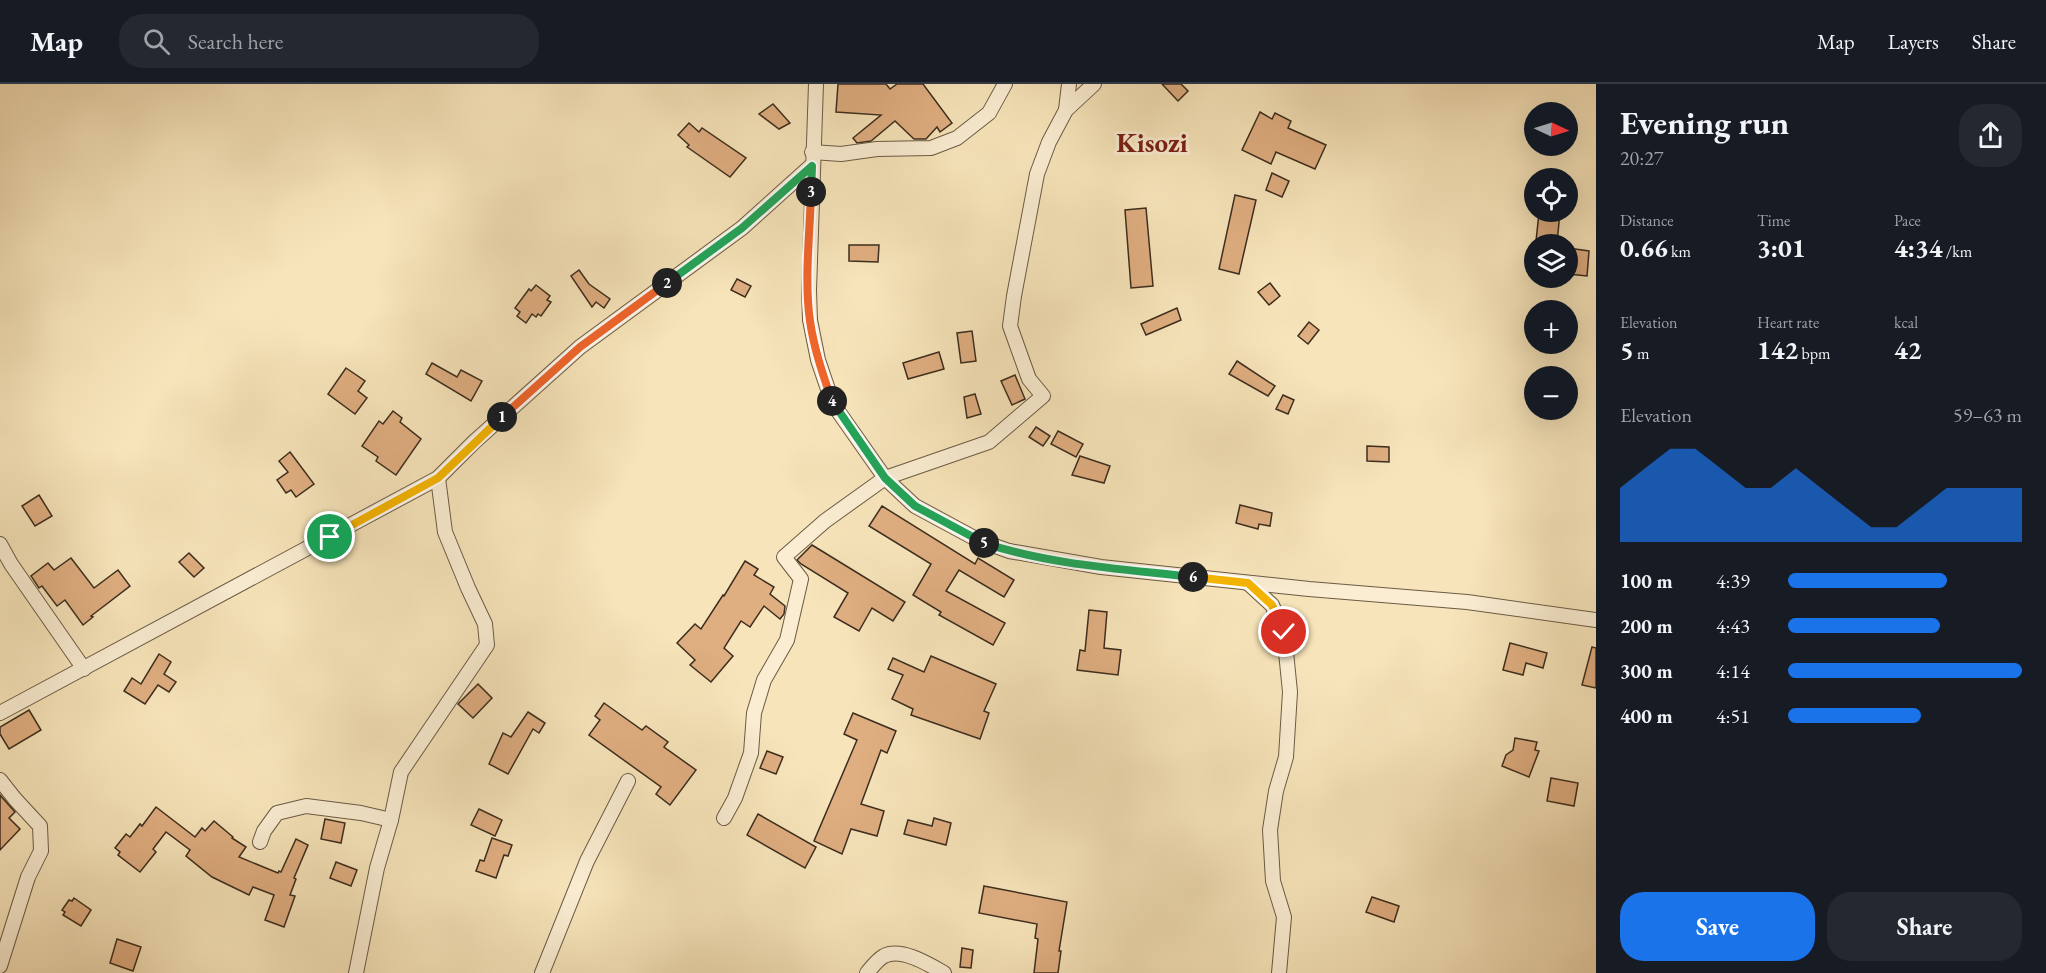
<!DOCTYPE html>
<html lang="en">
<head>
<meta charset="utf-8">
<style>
	body { margin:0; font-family:"EB Garamond",serif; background:#242831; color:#f1f3f6; height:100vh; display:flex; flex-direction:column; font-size:22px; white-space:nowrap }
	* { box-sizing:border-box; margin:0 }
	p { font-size:20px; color:#9ea1a6 }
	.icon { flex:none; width:33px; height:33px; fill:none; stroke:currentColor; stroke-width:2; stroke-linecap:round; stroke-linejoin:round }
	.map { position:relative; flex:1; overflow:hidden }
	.drawer { display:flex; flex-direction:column; background:#171b24; width:450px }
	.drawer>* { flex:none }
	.needle { width:39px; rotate:94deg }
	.controls { position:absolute; left:1524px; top:18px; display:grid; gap:12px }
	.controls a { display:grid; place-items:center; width:54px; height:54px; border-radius:50%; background:#171b24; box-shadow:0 6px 24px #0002; font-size:30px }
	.pin { position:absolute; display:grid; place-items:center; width:51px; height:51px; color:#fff; margin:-26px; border:3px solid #fff; border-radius:50%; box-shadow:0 2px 6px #0007 }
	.km { position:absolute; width:30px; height:30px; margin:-15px; border-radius:50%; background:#222; color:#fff; font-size:16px; line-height:30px; text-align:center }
	.round { display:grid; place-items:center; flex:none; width:63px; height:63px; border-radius:24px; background:#242831 }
	.headline { display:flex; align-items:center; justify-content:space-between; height:102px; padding:0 24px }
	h1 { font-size:33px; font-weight:700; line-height:45px }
	.figures { display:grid; grid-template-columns:repeat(3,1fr); gap:9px; height:102px; padding:6px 24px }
	.figures div { display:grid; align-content:center }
	.figures b { font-size:26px; font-weight:700 }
	.figures small { font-size:16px; font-weight:400 }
	.figures p { font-size:16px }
	.chart { height:168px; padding:12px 24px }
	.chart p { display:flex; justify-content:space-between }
	.chart svg { width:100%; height:108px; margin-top:6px; fill:#1a73e8; opacity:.7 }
	.action { display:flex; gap:12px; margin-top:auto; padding:12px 24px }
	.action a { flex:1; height:69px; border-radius:24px; background:#1a73e8; color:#fff; font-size:24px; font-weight:700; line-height:69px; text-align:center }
	.action a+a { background:#242831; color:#f1f3f6 }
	ul { padding:0 24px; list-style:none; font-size:20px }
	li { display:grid; grid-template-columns:96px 72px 1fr; align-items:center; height:45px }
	li i { height:15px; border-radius:8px; background:#1a73e8 }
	header { display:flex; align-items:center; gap:36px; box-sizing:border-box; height:84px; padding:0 30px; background:#171b24; border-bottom:2px solid #363941 }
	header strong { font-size:28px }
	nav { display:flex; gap:33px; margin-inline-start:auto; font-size:21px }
	.search { width:420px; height:54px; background:#242831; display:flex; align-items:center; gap:15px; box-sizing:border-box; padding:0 21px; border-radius:24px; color:#9ea1a6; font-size:22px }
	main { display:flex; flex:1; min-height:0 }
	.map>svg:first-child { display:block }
</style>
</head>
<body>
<header>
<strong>Map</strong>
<div class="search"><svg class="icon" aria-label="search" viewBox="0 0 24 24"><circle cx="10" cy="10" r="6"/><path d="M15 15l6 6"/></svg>Search here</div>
<nav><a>Map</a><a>Layers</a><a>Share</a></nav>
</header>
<main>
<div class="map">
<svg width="1596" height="889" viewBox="0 0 1596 889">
	<rect width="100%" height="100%" fill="#f7e4ba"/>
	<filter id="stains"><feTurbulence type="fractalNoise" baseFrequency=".00333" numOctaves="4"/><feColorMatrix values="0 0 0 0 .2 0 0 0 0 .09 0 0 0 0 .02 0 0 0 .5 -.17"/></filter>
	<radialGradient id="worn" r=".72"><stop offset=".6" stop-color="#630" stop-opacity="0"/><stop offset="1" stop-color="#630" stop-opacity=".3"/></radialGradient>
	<g fill="#dfae81" stroke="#3c2d1e" stroke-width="1.5">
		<path d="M838 0H886L890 5 897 0H923L952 39 940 48 937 43 926 55H914L895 37 871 57 857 59 853 54 881 31 836 28Z"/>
		<path d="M1162 0H1181L1188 7 1178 17Z"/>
		<path d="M773 20 790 39 779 45 759 30Z"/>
		<path d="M1260 28 1272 35 1275 29 1291 37 1288 44 1326 61 1315 85 1276 68 1271 80 1242 66Z"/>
		<path d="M689 39 699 48 702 44 746 74 730 93 687 63 689 61 678 51Z"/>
		<path d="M1272 89 1289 97 1282 113 1266 106Z"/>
		<path d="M1235 111 1256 116 1239 190 1219 185Z"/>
		<path d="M1146 124 1153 202 1131 204 1125 126Z"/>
		<path d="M1543 128H1560L1557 159 1536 157 1539 129H1543Z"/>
		<path d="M849 161H879L878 178 849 177Z"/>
		<path d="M1568 164 1589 167 1587 192 1568 190Z"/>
		<path d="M579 186 589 200 610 215 604 224 596 218 592 223 571 192Z"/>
		<path d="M737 195 751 202 745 213 731 206Z"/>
		<path d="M1270 199 1280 212 1269 221 1258 208Z"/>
		<path d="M536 201 550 212 547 216 551 218 541 232 538 230 536 233 532 230 526 239 517 232 520 228 515 224 529 205 531 207Z"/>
		<path d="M1177 224 1181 236 1146 251 1141 240Z"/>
		<path d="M1309 238 1319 246 1308 260 1298 252Z"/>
		<path d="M972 247 976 277 961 279 957 249Z"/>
		<path d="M939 268 944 285 908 295 903 279Z"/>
		<path d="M1237 277 1275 302 1268 312 1229 290Z"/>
		<path d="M432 279 457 293 461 286 482 297 471 317 426 290Z"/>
		<path d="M346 284 365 297 358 307 367 314 355 330 328 310Z"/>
		<path d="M1015 291 1025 315 1012 321 1001 297Z"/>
		<path d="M975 310 981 330 967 334 964 313Z"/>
		<path d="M1283 311 1294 316 1288 330 1276 325Z"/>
		<path d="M393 327 402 334 400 338 421 355 396 391 376 377 378 373 362 362 379 337 383 340Z"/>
		<path d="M1036 343 1050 352 1043 362 1029 353Z"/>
		<path d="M1058 347 1083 360 1076 373 1051 360Z"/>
		<path d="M1367 362 1389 363V378L1367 377Z"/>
		<path d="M290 368 314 400 296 413 291 406 286 409 277 396 288 388 279 377Z"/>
		<path d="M1080 372 1110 382 1104 399 1072 391Z"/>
		<path d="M39 411 52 432 35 442 22 422Z"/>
		<path d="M1240 421 1272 429 1270 442 1259 440 1258 445 1236 439Z"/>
		<path d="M882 422 975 480 978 474 1014 496 1004 513 959 486 946 507 1005 539 993 561 939 531 941 528 913 511 931 480 869 442Z"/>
		<path d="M812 461 905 518 893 537 872 524 859 547 834 533 848 509 801 480 797 476Z"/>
		<path d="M189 469 204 484 194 493 179 478Z"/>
		<path d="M71 474 94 504 118 486 130 502 91 532 93 533 83 541 65 516 57 522 42 502 39 504 31 492 48 479 54 486Z"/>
		<path d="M745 477 758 485 754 491 774 503 770 510 785 522 784 530 780 535 764 522 750 543 741 537 724 564 733 572 711 598 690 581 695 576 677 559 695 540 701 545 723 511 724 512Z"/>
		<path d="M1089 526 1107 528 1104 564 1121 566 1118 591 1077 586 1080 566 1085 567Z"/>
		<path d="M1510 559 1547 569 1543 584 1526 579 1523 591 1503 586Z"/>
		<path d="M1592 563 1596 564V604L1582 601Z"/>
		<path d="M159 570 171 578 164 590 176 598 169 608 158 601 145 620 124 607 132 594 141 600Z"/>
		<path d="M931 572 996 600 984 627 989 629 980 655 911 631 913 625 892 615 903 591 888 585 893 574 924 588Z"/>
		<path d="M478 600 492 614 473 634 458 620Z"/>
		<path d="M604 619 642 646 646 642 668 658 664 663 696 686 670 721 656 710 661 703 589 651 600 636 595 632Z"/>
		<path d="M29 626 41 646 9 665 0 650V643Z"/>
		<path d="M528 628 545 639 539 649 533 645 508 690 489 680 503 649 511 653Z"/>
		<path d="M853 629 896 647 887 669 881 666 861 720 884 727 877 752 851 745 842 770 814 757 857 656 844 650Z"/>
		<path d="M1515 654 1537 658 1535 666 1539 667 1529 693 1502 682 1506 671 1513 666Z"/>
		<path d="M767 667 783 673 776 690 760 684Z"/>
		<path d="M1551 694 1578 699 1574 722 1547 717Z"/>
		<path d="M0 711 15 728 9 734 20 745 0 766Z"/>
		<path d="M156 723 195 753 202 744 205 747 214 737 233 753 232 754 246 763 239 773 278 789 279 787 281 788 296 755 308 761 294 794 296 795 290 811 295 812 284 843 265 836 274 811 253 803 249 811 212 793 186 772 190 766 166 748 153 765 156 768 140 788 118 771 120 768 115 764 126 750 130 753 140 740 142 742Z"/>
		<path d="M479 725 502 736 495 752 471 741Z"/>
		<path d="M758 730 816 763 805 784 747 751Z"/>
		<path d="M934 734 951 739 946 761 904 750 908 736 932 742Z"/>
		<path d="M325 735 345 739 341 759 321 755Z"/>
		<path d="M492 754 512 761 508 772 504 771 496 794 476 787 480 776 484 777Z"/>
		<path d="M336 778 357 786 351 802 330 794Z"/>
		<path d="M984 802 1067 818 1059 867H1061L1058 889H1034L1038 855 1035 854 1037 840 979 829Z"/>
		<path d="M1372 813 1399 822 1394 838 1366 828Z"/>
		<path d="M74 814 91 826 81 842 63 831 65 828 62 826 69 816 72 817Z"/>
		<path d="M117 855 141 863 133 887 110 879Z"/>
		<path d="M962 864 973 866 971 884 960 883Z"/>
	</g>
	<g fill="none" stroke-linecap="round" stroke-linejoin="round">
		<defs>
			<g id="minor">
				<path d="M816 0 809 206 810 236 818 276 833 320 885 394 915 422 978 456 1009 467 1101 483 1309 505 1467 518 1596 536"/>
				<path d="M1066 26 1069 0"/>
				<path d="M812 68 841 70 877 65 931 64 957 54 989 29 1005 0"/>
				<path d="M0 460 11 480 84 585"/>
				<path d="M1248 499 1272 521 1284 548 1290 608 1286 673 1276 707 1270 746 1273 797 1284 833 1279 889"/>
				<path d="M0 629 438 394 474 358 580 263 742 144 811 82"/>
				<path d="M0 696 15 715 40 742 41 767 28 793 0 882"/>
				<path d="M724 734 735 714 751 669 754 629 764 596 787 556 801 495 784 473 825 437 885 394 989 358 1043 312 1029 295 1010 242 1014 212 1037 90 1049 58 1066 26 1094 0"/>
				<path d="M260 758 264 747 277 729 306 722 361 729 391 736"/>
				<path d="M356 889 377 784 391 736 401 688 487 561 485 540 468 504 445 448 438 394"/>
				<path d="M542 889 587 777 628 697"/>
				<path d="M867 889C872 883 877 876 884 872 901 863 930 881 944 889"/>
			</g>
		</defs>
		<use href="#minor" stroke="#6b5b45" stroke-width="16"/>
		<use href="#minor" stroke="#faedd2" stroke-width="14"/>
	</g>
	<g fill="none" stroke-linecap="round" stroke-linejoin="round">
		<defs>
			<path id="split-1" d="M330 453 438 394 502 333"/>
			<path id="split-2" d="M502 333 580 263 667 199"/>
			<path id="split-3" d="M667 199 742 144 812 82 811 108"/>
			<path id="split-4" d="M811 108C810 150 804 195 810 237 814 265 823 291 832 317"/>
			<path id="split-5" d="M832 317 885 394 915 422 984 459"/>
			<path id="split-6" d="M984 459C1050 481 1123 485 1193 493"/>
			<path id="split-7" d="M1193 493 1248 499 1272 521 1284 548"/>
		</defs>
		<use href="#split-1" stroke="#fff" stroke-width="12"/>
		<use href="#split-2" stroke="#fff" stroke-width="12"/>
		<use href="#split-3" stroke="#fff" stroke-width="12"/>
		<use href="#split-4" stroke="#fff" stroke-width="12"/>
		<use href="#split-5" stroke="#fff" stroke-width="12"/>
		<use href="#split-6" stroke="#fff" stroke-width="12"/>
		<use href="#split-7" stroke="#fff" stroke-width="12"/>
		<use href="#split-1" stroke="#f5b400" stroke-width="8"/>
		<use href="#split-2" stroke="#f0652b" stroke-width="8"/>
		<use href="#split-3" stroke="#22a559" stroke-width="8"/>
		<use href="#split-4" stroke="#f0652b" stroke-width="8"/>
		<use href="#split-5" stroke="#22a559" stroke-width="8"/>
		<use href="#split-6" stroke="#22a559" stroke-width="8"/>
		<use href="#split-7" stroke="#f5b400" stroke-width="8"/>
	</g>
	<g text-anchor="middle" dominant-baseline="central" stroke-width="6" stroke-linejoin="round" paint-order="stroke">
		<g font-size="27" font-weight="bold" fill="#7a1f14" stroke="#faedd2">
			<text x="1152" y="58">Kisozi</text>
		</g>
	</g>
	<rect width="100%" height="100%" filter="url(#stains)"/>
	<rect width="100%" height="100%" fill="url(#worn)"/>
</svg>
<div class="controls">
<a><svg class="needle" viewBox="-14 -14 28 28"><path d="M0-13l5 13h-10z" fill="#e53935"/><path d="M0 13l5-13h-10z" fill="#9ea1a6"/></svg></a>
<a><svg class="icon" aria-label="locate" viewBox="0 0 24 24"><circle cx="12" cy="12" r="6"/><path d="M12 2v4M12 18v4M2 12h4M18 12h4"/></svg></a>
<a><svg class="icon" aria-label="layers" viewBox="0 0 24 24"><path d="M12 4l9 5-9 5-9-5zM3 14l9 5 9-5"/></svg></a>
<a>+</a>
<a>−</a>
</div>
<div class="pin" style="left:330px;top:453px;background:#1e9e55"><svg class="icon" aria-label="arrive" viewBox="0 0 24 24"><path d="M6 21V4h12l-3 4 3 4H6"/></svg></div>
<div class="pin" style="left:1284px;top:548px;background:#d93025"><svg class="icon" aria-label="check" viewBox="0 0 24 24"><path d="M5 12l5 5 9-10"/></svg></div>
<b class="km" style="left:502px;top:333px">1</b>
<b class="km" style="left:667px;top:199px">2</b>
<b class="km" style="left:811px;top:108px">3</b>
<b class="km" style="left:832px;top:317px">4</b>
<b class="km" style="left:984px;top:459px">5</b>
<b class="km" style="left:1193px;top:493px">6</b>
</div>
<section class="drawer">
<div class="headline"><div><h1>Evening run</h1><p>20:27</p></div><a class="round"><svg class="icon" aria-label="share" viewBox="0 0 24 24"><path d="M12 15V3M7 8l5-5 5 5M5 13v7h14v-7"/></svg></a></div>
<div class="figures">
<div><p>Distance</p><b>0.66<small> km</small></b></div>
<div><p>Time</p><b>3:01</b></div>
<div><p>Pace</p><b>4:34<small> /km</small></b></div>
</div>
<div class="figures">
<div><p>Elevation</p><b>5<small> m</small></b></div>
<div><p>Heart rate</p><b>142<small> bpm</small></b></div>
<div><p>kcal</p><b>42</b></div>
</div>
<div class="chart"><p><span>Elevation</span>59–63 m</p>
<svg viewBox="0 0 160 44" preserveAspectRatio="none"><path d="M0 44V22L10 14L20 6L30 6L40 14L50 22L60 22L70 14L80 22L90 30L100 38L110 38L120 30L130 22L140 22L150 22L160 22V44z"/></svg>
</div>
<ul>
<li><b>100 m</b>4:39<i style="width:68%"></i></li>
<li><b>200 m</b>4:43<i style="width:65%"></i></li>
<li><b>300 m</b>4:14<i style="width:100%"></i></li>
<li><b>400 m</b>4:51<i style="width:57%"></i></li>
</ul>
<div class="action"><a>Save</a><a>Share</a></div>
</section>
</main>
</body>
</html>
